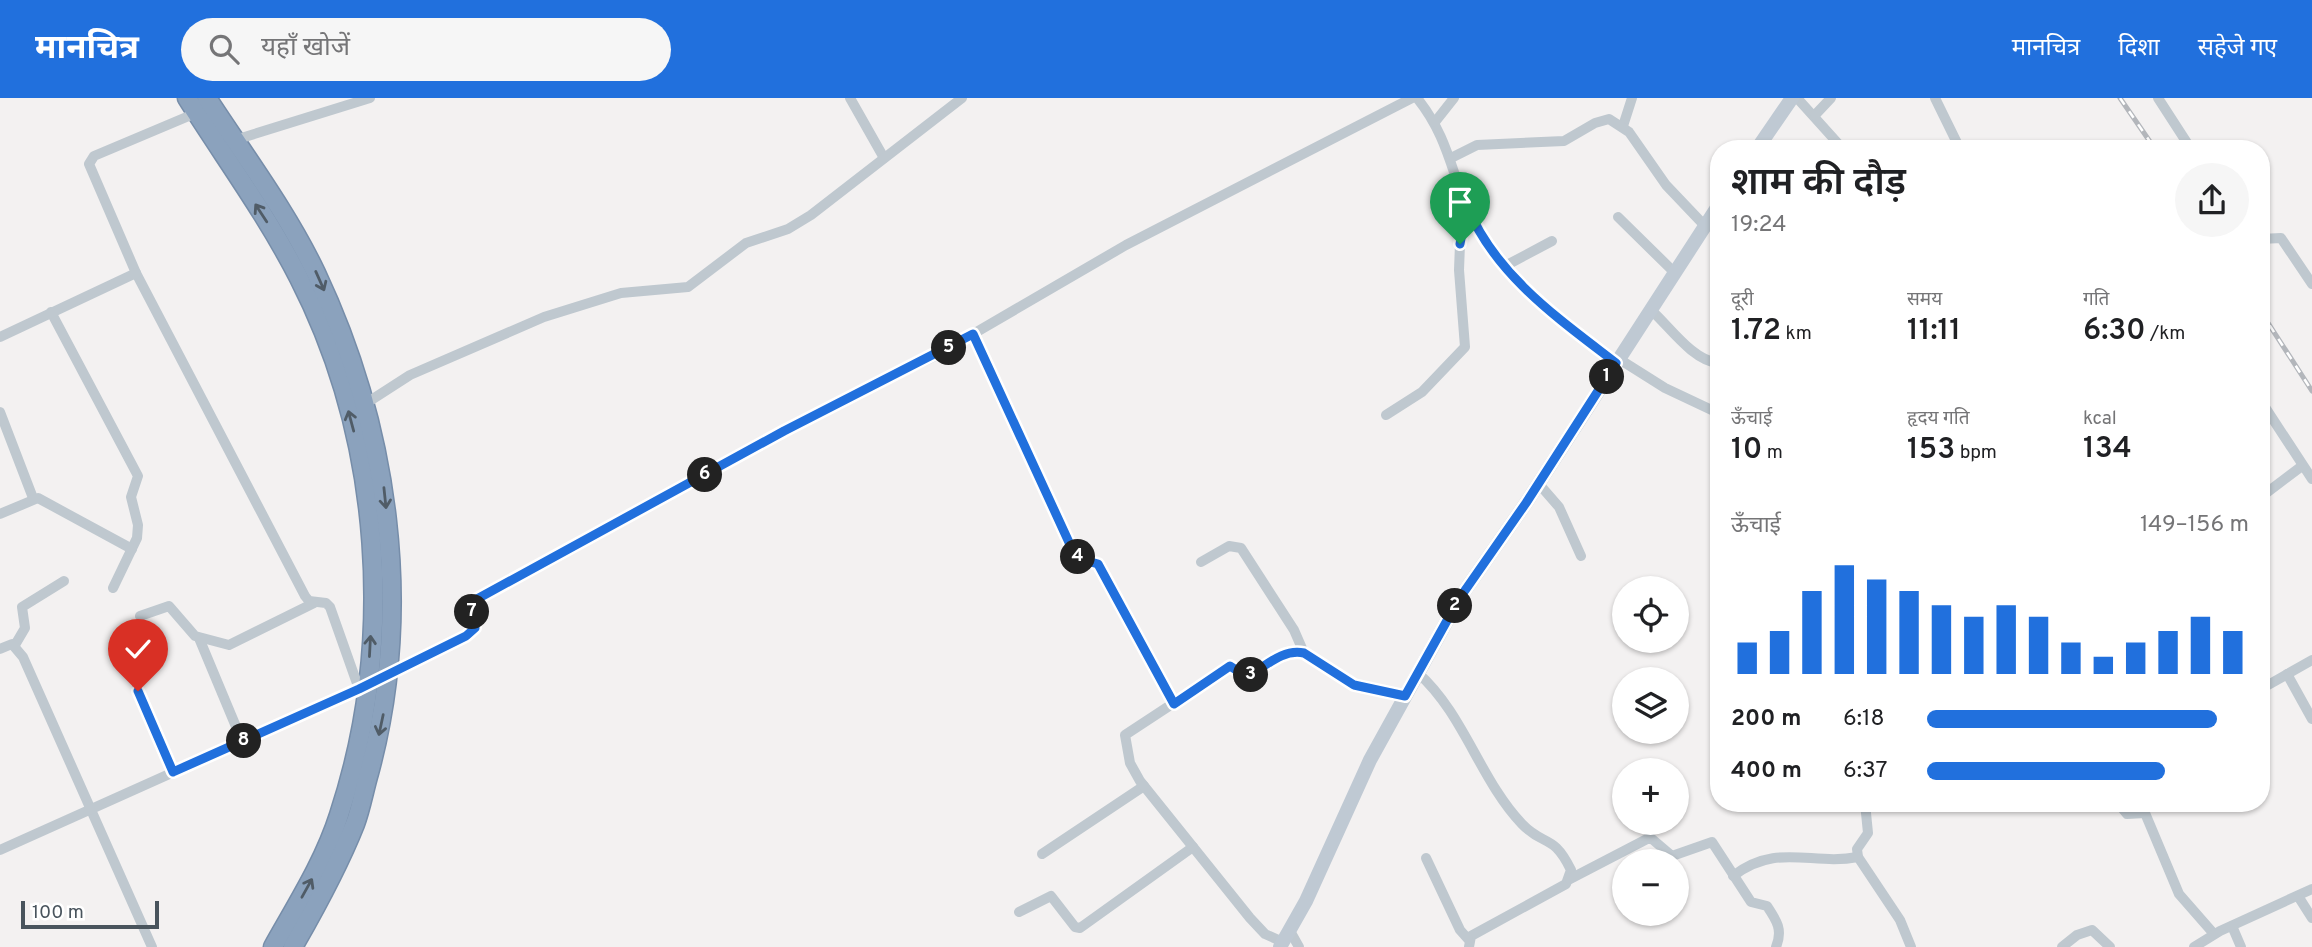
<!DOCTYPE html>
<html lang="hi">
<head>
<meta charset="utf-8">
<style>
	body { margin:0; font-family:Overpass,"Noto Sans Devanagari",sans-serif; background:#f6f6f6; color:#202124; height:100vh; display:flex; flex-direction:column; font-size:26px; white-space:nowrap }
	* { box-sizing:border-box; margin:0 }
	p { font-size:23px; color:#757577 }
	.icon { flex:none; width:38px; height:38px; fill:none; stroke:currentColor; stroke-width:2; stroke-linecap:round; stroke-linejoin:round }
	.map { position:relative; flex:1; overflow:hidden }
	.sheet { position:absolute; left:1710px; top:42px; width:560px; height:672px; display:flex; flex-direction:column; background:#fff; border-radius:28px; box-shadow:0 2px 5px #0004 }
	.sheet>* { flex:none }
	.tools { position:absolute; left:1612px; top:478px; display:grid; gap:14px }
	.tools a { display:grid; place-items:center; width:77px; height:77px; border-radius:50%; background:#fff; box-shadow:0 2px 5px #0004; font-size:35px }
	.scale { position:absolute; left:21px; bottom:18px; width:138px; box-sizing:border-box; padding-left:7px; border:4px solid #49545d; border-top:0; font-size:19px; line-height:24px; white-space:nowrap; color:#49545d; -webkit-text-stroke:5px #fff; paint-order:stroke }
	.pin { position:absolute; display:grid; place-items:center; width:60px; height:60px; color:#fff; margin:-72px -30px; border-radius:50% 50% 50% 0; rotate:-45deg; box-shadow:0 0 7px #0007 }
	.pin .icon { rotate:45deg }
	.km { position:absolute; width:35px; height:35px; margin:-18px; border-radius:50%; background:#222; color:#fff; font-size:19px; line-height:35px; text-align:center }
	.round { display:grid; place-items:center; flex:none; width:74px; height:74px; border-radius:37px; background:#f6f6f6 }
	.headline { display:flex; align-items:center; justify-content:space-between; height:119px; padding:0 21px }
	h1 { font-size:38px; font-weight:600; line-height:52px }
	.metrics { display:grid; grid-template-columns:repeat(3,1fr); gap:10px; height:119px; padding:7px 21px }
	.metrics div { display:grid; align-content:center }
	.metrics b { font-size:30px; font-weight:600 }
	.metrics small { font-size:19px; font-weight:400 }
	.metrics p { font-size:19px }
	.chart { height:196px; padding:14px 21px }
	.chart p { display:flex; justify-content:space-between }
	.chart svg { width:100%; height:126px; margin-top:7px; stroke:#2170dd; stroke-width:6 }
	ul { padding:0 21px; list-style:none; font-size:23px }
	li { display:grid; grid-template-columns:112px 84px 1fr; align-items:center; height:52px }
	li i { height:18px; border-radius:9px; background:#2170dd }
	header { display:flex; align-items:center; gap:42px; box-sizing:border-box; height:98px; padding:0 35px; background:#2170dd; color:#fff }
	header strong { font-size:33px }
	nav { display:flex; gap:38px; margin-inline-start:auto; font-size:24px }
	.search { width:490px; height:63px; background:#f6f6f6; display:flex; align-items:center; gap:18px; box-sizing:border-box; padding:0 24px; border-radius:38px; color:#757577; font-size:26px }
	.map>svg:first-child { display:block }
</style>
</head>
<body>
<header>
<strong>मानचित्र</strong>
<div class="search"><svg class="icon" aria-label="search" viewBox="0 0 24 24"><circle cx="10" cy="10" r="6"/><path d="M15 15l6 6"/></svg>यहाँ खोजें</div>
<nav><a>मानचित्र</a><a>दिशा</a><a>सहेजे गए</a></nav>
</header>
<div class="map">
<svg width="2312" height="849" viewBox="0 0 2312 849">
	<rect width="100%" height="100%" fill="#f3f1f1"/>
	<g fill="none" stroke-linecap="round" stroke-linejoin="round">
		<defs>
			<g id="highway">
				<path d="M187 0C224 59 267 117 299 180 382 342 396 544 339 717 324 764 297 806 273 849"/>
				<path d="M207 0C244 57 287 114 316 175 389 330 414 509 369 675 364 692 361 710 355 726 338 769 316 809 293 849"/>
			</g>
		</defs>
		<use href="#highway" stroke="#768da9" stroke-width="21"/>
		<g stroke="#bfc8cf" stroke-width="10">
			<path d="M850 0 884 60"/>
			<path d="M1417 0C1452 44 1451 81 1475 127 1505 185 1566 226 1616 265"/>
			<path d="M1797 0 1843 51"/>
			<path d="M1935 0 1960 51"/>
			<path d="M2158 0 2191 51"/>
			<path d="M196 15 94 58 89 66 136 175 305 498 309 503 326 505 330 509 359 591"/>
			<path d="M1815 17 1831 0"/>
			<path d="M1435 24 1454 0"/>
			<path d="M1623 28 1632 0"/>
			<path d="M235 42 370 0"/>
			<path d="M1451 60 1477 47 1564 43 1595 25 1609 21 1629 34 1666 87 1705 128"/>
			<path d="M1618 119 1675 175"/>
			<path d="M2261 141 2281 140 2312 186"/>
			<path d="M1505 168 1552 143"/>
			<path d="M1651 212C1670 229 1692 262 1718 265"/>
			<path d="M51 214 138 378 131 399 138 427 137 440 113 490"/>
			<path d="M973 236 1073 453 1080 461 1098 466 1174 606"/>
			<path d="M0 239 136 175"/>
			<path d="M1619 261 1665 290 1718 315"/>
			<path d="M2261 303 2312 381"/>
			<path d="M365 306 410 277 544 219 621 195 688 189 746 145 788 131 811 117 962 0"/>
			<path d="M0 314 33 400"/>
			<path d="M1386 317 1422 294 1465 249 1459 172 1460 146 1467 109"/>
			<path d="M1539 386 1559 409 1581 458"/>
			<path d="M2261 399 2302 368"/>
			<path d="M0 416 38 400 132 451"/>
			<path d="M1201 464 1229 448 1241 450 1294 532 1304 555"/>
			<path d="M140 518 169 508 195 538 229 547 314 505"/>
			<path d="M199 540 242 643"/>
			<path d="M15 547 25 530 22 509 64 483"/>
			<path d="M145 548 137 577V593L173 674"/>
			<path d="M0 551 12 546 23 559 152 849"/>
			<path d="M1418 575C1464 616 1480 682 1522 726 1544 749 1553 735 1571 772L1566 786 1471 838 1469 849"/>
			<path d="M2287 576 2312 621"/>
			<path d="M386 577 471 534 476 524 471 510 477 501 825 311 937 257 1126 147 1412 0"/>
			<path d="M2261 591 2312 562"/>
			<path d="M1865 705 1868 735 1857 751 1858 759 1900 822 1911 849"/>
			<path d="M2118 705 2127 716 2145 715 2179 796 2214 836"/>
			<path d="M0 752 370 586"/>
			<path d="M1042 756 1144 688"/>
			<path d="M1426 760 1460 832 1468 841"/>
			<path d="M1733 778C1777 744 1812 768 1858 759"/>
			<path d="M1570 781 1647 741H1652L1672 758 1712 744 1751 804 1767 808C1777 823 1783 832 1776 849"/>
			<path d="M2298 798 2312 820"/>
			<path d="M1019 814 1051 798 1075 829 1080 830 1193 749"/>
			<path d="M2232 828 2241 849"/>
			<path d="M1290 833 1299 849"/>
			<path d="M1283 844 1265 836 1250 820 1140 683 1130 665 1125 637 1230 568 1247 579C1264 570 1282 550 1304 555L1354 588 1405 598"/>
			<path d="M2062 849 2077 837 2092 832 2110 849"/>
			<path d="M2194 849 2220 833 2312 791"/>
		</g>
		<g stroke="#bfc9d3" stroke-width="14">
			<path d="M1757 51 1792 0"/>
			<path d="M1280 849 1306 803 1370 662 1459 501 1526 405 1718 108"/>
		</g>
		<use href="#highway" stroke="#8ba2bd" stroke-width="18"/>
		<defs>
			<g id="rail">
				<path d="M2120 0 2155 51"/>
				<path d="M2261 214 2312 293"/>
			</g>
		</defs>
		<use href="#rail" stroke="#b3b6bb" stroke-width="5"/>
		<use href="#rail" stroke="#fff" stroke-width="2.5" stroke-dasharray="8" stroke-linecap="butt"/>
	</g>
	<defs><path id="oneway-shaft" d="M-6 0H5M1.5-3L5.5 0L1.5 3" fill="none" stroke-width="1.6" stroke-linecap="round" stroke-linejoin="round" transform="scale(1.75)"/></defs>
	<g stroke="#505c67">
		<use href="#oneway-shaft" transform="translate(261 115) rotate(-123)"/>
		<use href="#oneway-shaft" transform="translate(320 183) rotate(66)"/>
		<use href="#oneway-shaft" transform="translate(351 323) rotate(-105)"/>
		<use href="#oneway-shaft" transform="translate(385 400) rotate(84)"/>
		<use href="#oneway-shaft" transform="translate(370 548) rotate(-87)"/>
		<use href="#oneway-shaft" transform="translate(381 627) rotate(102)"/>
		<use href="#oneway-shaft" transform="translate(307 790) rotate(-61)"/>
	</g>
	<g fill="none" stroke-linecap="round" stroke-linejoin="round">
		<defs>
			<path id="route" d="M138 593 173 674 359 591 466 538 475 530 471 510 477 501 784 333 973 236 1073 453 1080 461 1098 466 1174 606 1230 568 1247 579C1264 570 1282 550 1304 555L1354 587 1405 598 1459 501 1526 405 1616 265C1559 221 1495 177 1467 108L1460 146"/>
		</defs>
		<use href="#route" stroke="#fff" stroke-width="14"/>
		<use href="#route" stroke="#2170dd" stroke-width="9"/>
	</g>
</svg>
<div class="tools">
<a><svg class="icon" aria-label="locate" viewBox="0 0 24 24"><circle cx="12" cy="12" r="6"/><path d="M12 2v4M12 18v4M2 12h4M18 12h4"/></svg></a>
<a><svg class="icon" aria-label="layers" viewBox="0 0 24 24"><path d="M12 4l9 5-9 5-9-5zM3 14l9 5 9-5"/></svg></a>
<a>+</a>
<a>−</a>
</div>
<div class="scale">100 m</div>
<div class="pin" style="left:1460px;top:146px;background:#1e9e55"><svg class="icon" aria-label="arrive" viewBox="0 0 24 24"><path d="M6 21V4h12l-3 4 3 4H6"/></svg></div>
<div class="pin" style="left:138px;top:593px;background:#d93025"><svg class="icon" aria-label="check" viewBox="0 0 24 24"><path d="M5 12l5 5 9-10"/></svg></div>
<b class="km" style="left:1607px;top:279px">1</b>
<b class="km" style="left:1455px;top:508px">2</b>
<b class="km" style="left:1251px;top:577px">3</b>
<b class="km" style="left:1078px;top:459px">4</b>
<b class="km" style="left:949px;top:250px">5</b>
<b class="km" style="left:705px;top:377px">6</b>
<b class="km" style="left:472px;top:514px">7</b>
<b class="km" style="left:244px;top:643px">8</b>
<section class="sheet">
<div class="headline"><div><h1>शाम की दौड़</h1><p>19:24</p></div><a class="round"><svg class="icon" aria-label="share" viewBox="0 0 24 24"><path d="M12 15V3M7 8l5-5 5 5M5 13v7h14v-7"/></svg></a></div>
<div class="metrics">
<div><p>दूरी</p><b>1.72<small> km</small></b></div>
<div><p>समय</p><b>11:11</b></div>
<div><p>गति</p><b>6:30<small> /km</small></b></div>
</div>
<div class="metrics">
<div><p>ऊँचाई</p><b>10<small> m</small></b></div>
<div><p>हृदय गति</p><b>153<small> bpm</small></b></div>
<div><p>kcal</p><b>134</b></div>
</div>
<div class="chart"><p><span>ऊँचाई</span>149–156 m</p>
<svg viewBox="0 0 160 44" preserveAspectRatio="none"><path d="M5 44V33M15 44V29M25 44V15M35 44V6M45 44V11M55 44V15M65 44V20M75 44V24M85 44V20M95 44V24M105 44V33M115 44V38M125 44V33M135 44V29M145 44V24M155 44V29"/></svg>
</div>
<ul>
<li><b>200 m</b>6:18<i style="width:90%"></i></li>
<li><b>400 m</b>6:37<i style="width:74%"></i></li>
</ul>
</section>
</div>
</body>
</html>
